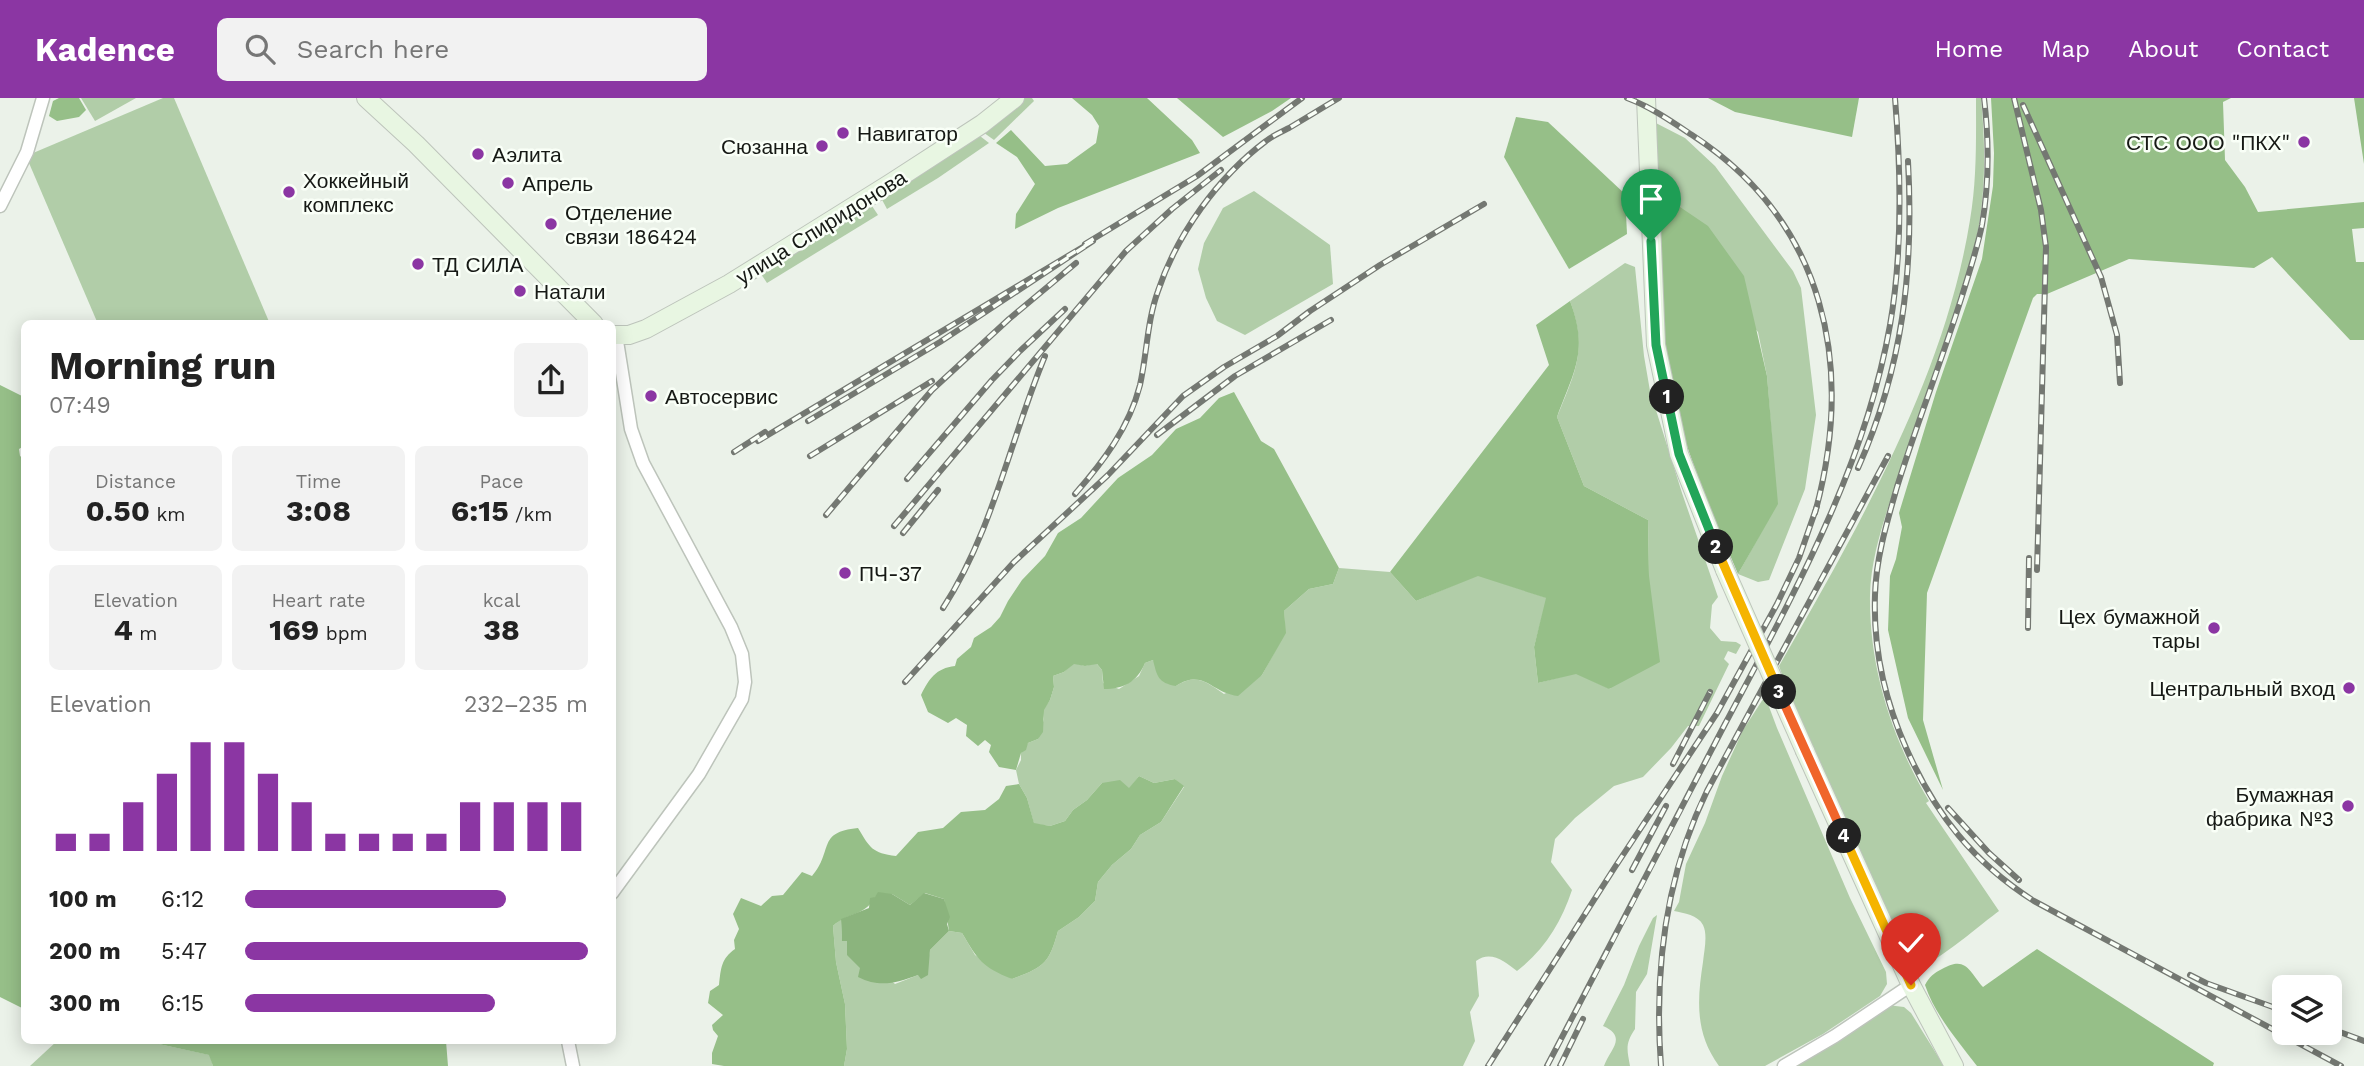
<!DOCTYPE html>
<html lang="en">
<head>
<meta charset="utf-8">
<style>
	body { margin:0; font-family:"Work Sans",sans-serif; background:#f2f2f2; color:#222; height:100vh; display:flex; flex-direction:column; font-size:26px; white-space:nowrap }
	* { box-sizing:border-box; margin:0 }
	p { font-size:23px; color:#767676 }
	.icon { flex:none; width:38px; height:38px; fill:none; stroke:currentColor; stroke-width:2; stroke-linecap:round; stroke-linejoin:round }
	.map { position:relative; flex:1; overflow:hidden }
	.side { position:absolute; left:21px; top:222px; width:595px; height:724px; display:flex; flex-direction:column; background:#fff; border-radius:10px; box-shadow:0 4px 18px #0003 }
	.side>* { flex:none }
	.controls { position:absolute; left:2272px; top:877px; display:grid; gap:14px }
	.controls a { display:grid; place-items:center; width:70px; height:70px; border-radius:10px; background:#fff; box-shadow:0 4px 18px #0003; font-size:35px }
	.pin { position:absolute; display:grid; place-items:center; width:60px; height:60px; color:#fff; margin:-72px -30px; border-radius:50% 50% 50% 0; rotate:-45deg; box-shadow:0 0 7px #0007 }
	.pin .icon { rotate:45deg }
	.km { position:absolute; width:35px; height:35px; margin:-18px; border-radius:50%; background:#222; color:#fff; font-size:19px; line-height:35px; text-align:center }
	.round { display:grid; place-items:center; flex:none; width:74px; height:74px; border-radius:10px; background:#f2f2f2 }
	.headline { display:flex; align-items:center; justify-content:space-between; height:119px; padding:0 28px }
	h1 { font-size:38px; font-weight:700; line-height:52px }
	.figures { display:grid; grid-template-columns:repeat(3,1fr); gap:10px; height:119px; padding:7px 28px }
	.figures div { display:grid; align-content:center; border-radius:10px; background:#f2f2f2; text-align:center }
	.figures b { font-size:30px; font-weight:700 }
	.figures small { font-size:19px; font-weight:400 }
	.figures p { font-size:19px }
	.chart { height:196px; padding:14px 28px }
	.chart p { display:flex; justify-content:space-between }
	.chart svg { width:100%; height:126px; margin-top:7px; stroke:#8b36a3; stroke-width:6 }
	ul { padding:0 28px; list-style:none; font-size:23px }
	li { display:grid; grid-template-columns:112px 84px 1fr; align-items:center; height:52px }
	li i { height:18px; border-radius:9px; background:#8b36a3 }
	header { display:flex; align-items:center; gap:42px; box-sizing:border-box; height:98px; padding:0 35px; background:#8b36a3; color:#fff }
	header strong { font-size:33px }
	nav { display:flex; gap:38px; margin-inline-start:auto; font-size:24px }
	.search { width:490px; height:63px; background:#f2f2f2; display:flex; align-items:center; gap:18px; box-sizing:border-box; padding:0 24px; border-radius:10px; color:#767676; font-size:26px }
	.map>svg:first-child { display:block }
</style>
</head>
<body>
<header>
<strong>Kadence</strong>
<div class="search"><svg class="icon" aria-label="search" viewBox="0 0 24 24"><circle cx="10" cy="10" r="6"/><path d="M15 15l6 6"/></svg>Search here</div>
<nav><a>Home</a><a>Map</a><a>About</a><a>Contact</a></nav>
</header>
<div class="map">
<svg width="2364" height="968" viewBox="0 0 2364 968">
	<rect width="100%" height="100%" fill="#ebf2e9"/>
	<g fill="#b1cda8">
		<path d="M81 0H136L95 23Z"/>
		<path d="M163 0H174L270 226H98L26 58Z"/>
		<path d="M1019 0H1032L1034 3 994 42 980 32Z"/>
		<path d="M1976 0H1981C1985 41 1986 85 1979 127 1963 212 1923 296 1898 379 1886 417 1871 456 1870 497 1869 570 1892 641 1929 703L1926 705 1999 813C1985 823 1935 866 1921 868 1915 868 1911 864 1907 860L1791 603 1779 568C1857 432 1945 279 1970 122 1977 82 1976 41 1976 0Z"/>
		<path d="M1650 22 1685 40 1715 68 1793 173 1801 190 1816 317 1805 391 1769 482 1758 484 1738 476 1777 406 1767 278 1758 234 1653 117Z"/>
		<path d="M976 35 989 45 938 80 887 111 880 98Z"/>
		<path d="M1254 93 1330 147 1333 186 1245 237 1217 223 1206 200 1198 171 1204 145 1223 110Z"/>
		<path d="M868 102 878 117 767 185 757 170Z"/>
		<path d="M1625 165 1635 169 1644 258 1650 293 1682 395 1718 499 1712 507 1710 530 1721 543 1736 544 1741 547 1736 556 1728 553 1724 561 1729 566 1699 628H1688L1671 650 1643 679 1614 688 1575 720 1555 741 1551 764 1572 792C1561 825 1545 851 1517 873 1505 864 1491 852 1476 863L1479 898 1470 914 1475 943 1463 968H844L847 951 845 906 836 864 833 828 841 821 842 842 847 843 895 886 918 877 927 868 930 852 949 833 962 835 975 857 1012 881C1044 869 1049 866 1058 833L1079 819 1095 803 1098 784 1112 767 1131 751 1140 737 1161 724 1184 689 1175 681 1154 685 1139 678 1129 691 1102 685 1087 702 1073 712 1065 723 1050 728 1034 726 1027 700 1019 686 1016 672 1021 662V655L1028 645 1038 641 1044 621 1043 612 1050 602 1054 589 1053 578 1064 574 1074 565 1085 568 1096 565 1102 572 1103 585 1119 591 1139 578 1145 565 1153 562 1176 588C1197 575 1206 584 1224 596L1262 577 1285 535 1284 513 1309 491 1333 486 1339 470 1390 474 1416 503 1478 477 1547 500 1534 549 1538 585 1576 575 1610 591 1649 478 1648 422 1584 388 1557 319C1575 274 1588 252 1570 203Z"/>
		<path d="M1765 598 1777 630 1850 800 1886 874 1887 886 1880 898 1823 936 1765 968H1719C1695 935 1697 903 1703 864 1704 853 1708 837 1703 827 1698 817 1684 815 1674 813L1679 804 1686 766 1705 725 1722 678 1743 632Z"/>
		<path d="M1657 817 1647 876 1636 894 1635 931C1625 946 1627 951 1630 968H1604C1610 951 1628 939 1603 928L1624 887 1639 848 1653 820Z"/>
		<path d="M1887 907 1904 909 1911 915 1944 968H1796Z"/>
		<path d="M57 943H145L210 957 213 968H30Z"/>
	</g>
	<g fill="#96bf88">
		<path d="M59 0H79L86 12 79 19 57 23 49 18 53 3Z"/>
		<path d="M1072 0H1147L1192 42 1200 55 1058 110 1015 131 1016 116 1035 86 1017 59 996 45 1011 32 1045 68 1067 66 1096 45 1099 28 1092 17Z"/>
		<path d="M1177 0H1291L1272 13 1223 39Z"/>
		<path d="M1708 0H1859L1852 39 1735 14Z"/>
		<path d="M1991 0H2231L2223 4 2225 62 2245 89 2258 114 2364 104V130L2352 131 2356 164H2364V242H2350L2272 159 2254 170 2129 161 2047 196H2037L2033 200 1927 495 1923 622 1943 692 1908 620 1888 532 1890 478 1896 461 1902 429 1899 415 1936 294 1982 161 1993 88 1994 55Z"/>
		<path d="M2354 0H2364V66Z"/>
		<path d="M1516 19 1548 24 1625 96 1627 136 1569 171 1504 59Z"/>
		<path d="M1680 109 1708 128 1744 178 1767 278 1778 406 1738 476C1712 415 1685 353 1670 289 1658 232 1657 174 1653 117Z"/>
		<path d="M1570 203C1589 253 1574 273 1557 319L1584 388 1648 422 1649 478 1660 564 1609 591 1576 576 1538 585 1534 549 1546 500 1478 478 1416 503 1390 474 1549 267 1536 227Z"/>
		<path d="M0 287 22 298 24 304V348L19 351 20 358 24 361V911L0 899Z"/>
		<path d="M1234 294 1261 343 1274 351 1339 470 1333 486 1309 491 1284 513 1286 535 1262 577 1238 598C1211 595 1204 570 1176 588 1158 585 1157 578 1153 562L1145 565C1137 584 1124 591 1104 591L1102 572 1097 566 1085 568 1074 566 1064 574 1053 578 1054 589 1050 602 1044 612 1043 634 1038 641 1028 645 1026 652 1021 655 1016 672 999 669 989 654 991 647 985 642 978 648 966 638 967 627 956 620 948 625 928 614 921 597C929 581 936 570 955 568L957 561 971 549 974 540 991 529 1000 519 1008 503 1022 482 1045 458 1058 435 1081 420 1118 380 1152 357 1176 331 1200 320 1219 300Z"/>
		<path d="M1139 678 1154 685 1175 681 1184 688 1161 724 1140 737 1131 751 1112 767 1098 784 1095 803 1079 819 1058 833C1049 866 1044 869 1012 881 982 869 978 862 962 835L949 833 944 801 925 795 910 807 892 796 875 799C864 819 848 814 833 828L836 864 845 906 847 951 844 968H724L712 966V955L718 938 713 932 712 927 723 917 708 905 710 893 719 887C721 870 721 861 735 851L734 842 739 831 733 816 741 800 761 808 772 798 783 797 802 774 812 778C834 753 816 734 858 730 870 750 872 755 896 758L918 734 943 730 961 714 985 712 999 701 1006 688 1019 686 1027 700 1034 725 1050 728 1065 723 1073 712 1087 702 1102 685 1120 682 1129 690Z"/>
		<path d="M2037 851 2214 965 2213 968H1977C1958 943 1935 917 1925 887 1929 879 1934 875 1942 871 1966 857 1969 873 1983 889Z"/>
		<path d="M145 943H446L448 968H213L209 957Z"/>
	</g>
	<path fill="#8bb47d" d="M878 794 892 796 910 807 924 795 944 801 950 819 947 826 949 833 930 852 928 877 921 881 918 877C896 885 880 890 858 879L860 870 847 857V843H842L841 821 869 810 870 800 875 799Z"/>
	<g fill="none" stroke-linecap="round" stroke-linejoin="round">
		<defs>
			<g id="street">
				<path d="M0 108 27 54 43 0"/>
				<path d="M612 795 699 676 742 601 745 584 742 556 731 529 643 365 631 331 616 237"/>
				<path d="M568 943 573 968"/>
				<path d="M1784 968 1835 938 1911 887"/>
			</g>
			<g id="secondary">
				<path d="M366 0 416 46 594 226"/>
				<path d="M1646 0 1656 247 1679 356 1725 472"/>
				<path d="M612 237H629L646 231 729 186 891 85 982 26 1015 0"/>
				<path d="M1805 653 1911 887 1954 968"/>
			</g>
		</defs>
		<use href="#street" stroke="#bdc4bb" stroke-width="15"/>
		<use href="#secondary" stroke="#bdc4bb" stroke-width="20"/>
		<use href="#street" stroke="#fff" stroke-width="12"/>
		<use href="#secondary" stroke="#e8f6e2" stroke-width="18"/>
		<defs>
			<g id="rail">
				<path d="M1627 0C1651 9 1671 23 1692 37 1826 124 1855 268 1815 415"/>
				<path d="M1984 0C1989 41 1989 86 1982 127 1977 151 1969 175 1962 198 1942 262 1917 325 1897 389 1887 424 1876 460 1875 497 1873 551 1885 603 1907 652 1936 717 1973 764 2034 803L2341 968"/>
				<path d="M2014 0 2041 112 2046 149 2037 472"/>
				<path d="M2023 7 2101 179 2117 237 2120 285"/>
				<path d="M1085 146 1197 78 1302 0"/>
				<path d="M1157 337 1235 278 1331 222"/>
				<path d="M758 343 1093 143 940 244 808 323"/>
				<path d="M734 354 765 334"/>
				<path d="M810 358 932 283"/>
				<path d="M1858 370C1903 269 1914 172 1908 63"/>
				<path d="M907 381 992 282 1020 253 1065 211"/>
				<path d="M1075 396C1103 364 1129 330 1140 287 1147 256 1147 223 1158 193 1177 136 1218 79 1266 43 1272 38 1281 34 1289 30 1306 20 1322 10 1339 0"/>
				<path d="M826 417 932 292 1009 221 1076 165"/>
				<path d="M894 428 1126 153 1172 111 1221 72"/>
				<path d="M903 435 938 392"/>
				<path d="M943 510C993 433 1010 342 1045 258"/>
				<path d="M2028 530 2029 460"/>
				<path d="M905 584 1014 464 1108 377 1183 298 1224 269 1277 238 1310 213 1380 167 1484 106"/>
				<path d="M1673 666 1710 594"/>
				<path d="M1948 710 1989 755 2019 782"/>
				<path d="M1632 772 1666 708"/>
				<path d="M2190 877 2206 885 2284 913"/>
				<path d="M2329 930 2364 943"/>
				<path d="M1488 968 1615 769 1717 615 1777 506 1799 460 1817 408"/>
				<path d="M1547 968C1607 854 1666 740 1725 626 1792 499 1865 370 1890 227 1903 153 1901 74 1895 0"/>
				<path d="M1560 968 1583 921"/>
				<path d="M1661 968C1654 873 1665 779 1707 693L1888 358"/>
			</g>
		</defs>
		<use href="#rail" stroke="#747872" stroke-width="6"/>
		<use href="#rail" stroke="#f9fff7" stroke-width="3.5" stroke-dasharray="10" stroke-linecap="butt"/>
		<defs>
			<path id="secondary-bridge" d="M1725 472 1805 653"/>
		</defs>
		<use href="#secondary-bridge" stroke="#bdc4bb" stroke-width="20" stroke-linecap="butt"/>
		<use href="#secondary-bridge" stroke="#e8f6e2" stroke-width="18"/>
	</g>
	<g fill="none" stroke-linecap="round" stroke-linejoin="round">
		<defs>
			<path id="split-1" d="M1651 143 1656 247 1667 299"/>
			<path id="split-2" d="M1667 299 1679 356 1716 449"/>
			<path id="split-3" d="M1716 449 1779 594"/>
			<path id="split-4" d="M1779 594 1844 738"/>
			<path id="split-5" d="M1844 738 1911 887"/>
		</defs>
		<use href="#split-1" stroke="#fff" stroke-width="14"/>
		<use href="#split-2" stroke="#fff" stroke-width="14"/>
		<use href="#split-3" stroke="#fff" stroke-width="14"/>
		<use href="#split-4" stroke="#fff" stroke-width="14"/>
		<use href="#split-5" stroke="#fff" stroke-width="14"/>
		<use href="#split-1" stroke="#22a559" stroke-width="9"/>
		<use href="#split-2" stroke="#22a559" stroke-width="9"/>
		<use href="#split-3" stroke="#f5b400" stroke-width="9"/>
		<use href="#split-4" stroke="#f0652b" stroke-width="9"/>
		<use href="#split-5" stroke="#f5b400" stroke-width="9"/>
	</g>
	<g fill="#8b36a3" stroke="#f9fff7" stroke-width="2.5">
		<circle cx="843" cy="35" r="7"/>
		<circle cx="2304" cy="44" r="7"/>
		<circle cx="822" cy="48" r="7"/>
		<circle cx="478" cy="56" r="7"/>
		<circle cx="508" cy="85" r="7"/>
		<circle cx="289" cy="94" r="7"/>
		<circle cx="551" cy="126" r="7"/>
		<circle cx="418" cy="166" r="7"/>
		<circle cx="520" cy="193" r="7"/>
		<circle cx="651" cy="298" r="7"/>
		<circle cx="845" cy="475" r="7"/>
		<circle cx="2214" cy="530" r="7"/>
		<circle cx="2349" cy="590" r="7"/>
		<circle cx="2348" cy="708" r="7"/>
	</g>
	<g text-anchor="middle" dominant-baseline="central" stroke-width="5" stroke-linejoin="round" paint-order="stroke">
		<g font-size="21" fill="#161915" stroke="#f9fff7" text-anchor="start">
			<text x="857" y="35">Навигатор</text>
			<text x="2290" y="44" text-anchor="end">СТС ООО "ПКХ"</text>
			<text x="808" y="48" text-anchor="end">Сюзанна</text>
			<text x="492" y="56">Аэлита</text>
			<text x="303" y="82">Хоккейный<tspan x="303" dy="24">комплекс</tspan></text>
			<text x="522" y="85">Апрель</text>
			<text x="565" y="114">Отделение<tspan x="565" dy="24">связи 186424</tspan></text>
			<text x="432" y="166">ТД СИЛА</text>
			<text x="534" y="193">Натали</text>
			<text x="665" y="298">Автосервис</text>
			<text x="859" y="475">ПЧ-37</text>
			<text x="2200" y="518" text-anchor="end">Цех бумажной<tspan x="2200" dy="24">тары</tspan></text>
			<text x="2335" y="590" text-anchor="end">Центральный вход</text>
			<text x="2334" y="696" text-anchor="end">Бумажная<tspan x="2334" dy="24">фабрика №3</tspan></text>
		</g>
		<g font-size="21" fill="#161915" stroke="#f9fff7">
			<text transform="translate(821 129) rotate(-32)">улица Спиридонова</text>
		</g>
	</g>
</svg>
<div class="controls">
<a><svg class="icon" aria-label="layers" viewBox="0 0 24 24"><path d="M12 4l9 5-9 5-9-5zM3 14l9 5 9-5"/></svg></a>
</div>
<div class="pin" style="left:1651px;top:143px;background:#1e9e55"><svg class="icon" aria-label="arrive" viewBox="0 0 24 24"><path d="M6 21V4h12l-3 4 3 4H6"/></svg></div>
<div class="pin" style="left:1911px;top:887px;background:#d93025"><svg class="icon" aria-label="check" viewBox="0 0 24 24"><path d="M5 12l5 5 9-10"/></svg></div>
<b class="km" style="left:1667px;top:299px">1</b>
<b class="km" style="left:1716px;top:449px">2</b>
<b class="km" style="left:1779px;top:594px">3</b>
<b class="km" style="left:1844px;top:738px">4</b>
<section class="side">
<div class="headline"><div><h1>Morning run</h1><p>07:49</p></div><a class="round"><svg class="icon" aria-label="share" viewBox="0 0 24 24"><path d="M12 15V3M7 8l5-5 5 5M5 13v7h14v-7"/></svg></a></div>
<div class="figures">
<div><p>Distance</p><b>0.50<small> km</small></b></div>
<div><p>Time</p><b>3:08</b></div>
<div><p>Pace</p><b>6:15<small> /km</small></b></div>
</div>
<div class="figures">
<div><p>Elevation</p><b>4<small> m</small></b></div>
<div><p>Heart rate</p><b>169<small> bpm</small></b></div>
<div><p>kcal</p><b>38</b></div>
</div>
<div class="chart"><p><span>Elevation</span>232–235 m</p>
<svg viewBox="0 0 160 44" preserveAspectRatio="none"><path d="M5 44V38M15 44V38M25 44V27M35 44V17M45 44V6M55 44V6M65 44V17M75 44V27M85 44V38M95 44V38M105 44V38M115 44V38M125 44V27M135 44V27M145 44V27M155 44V27"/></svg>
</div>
<ul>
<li><b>100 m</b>6:12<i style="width:76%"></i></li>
<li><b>200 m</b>5:47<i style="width:100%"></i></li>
<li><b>300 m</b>6:15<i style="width:73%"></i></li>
</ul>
</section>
</div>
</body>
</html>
